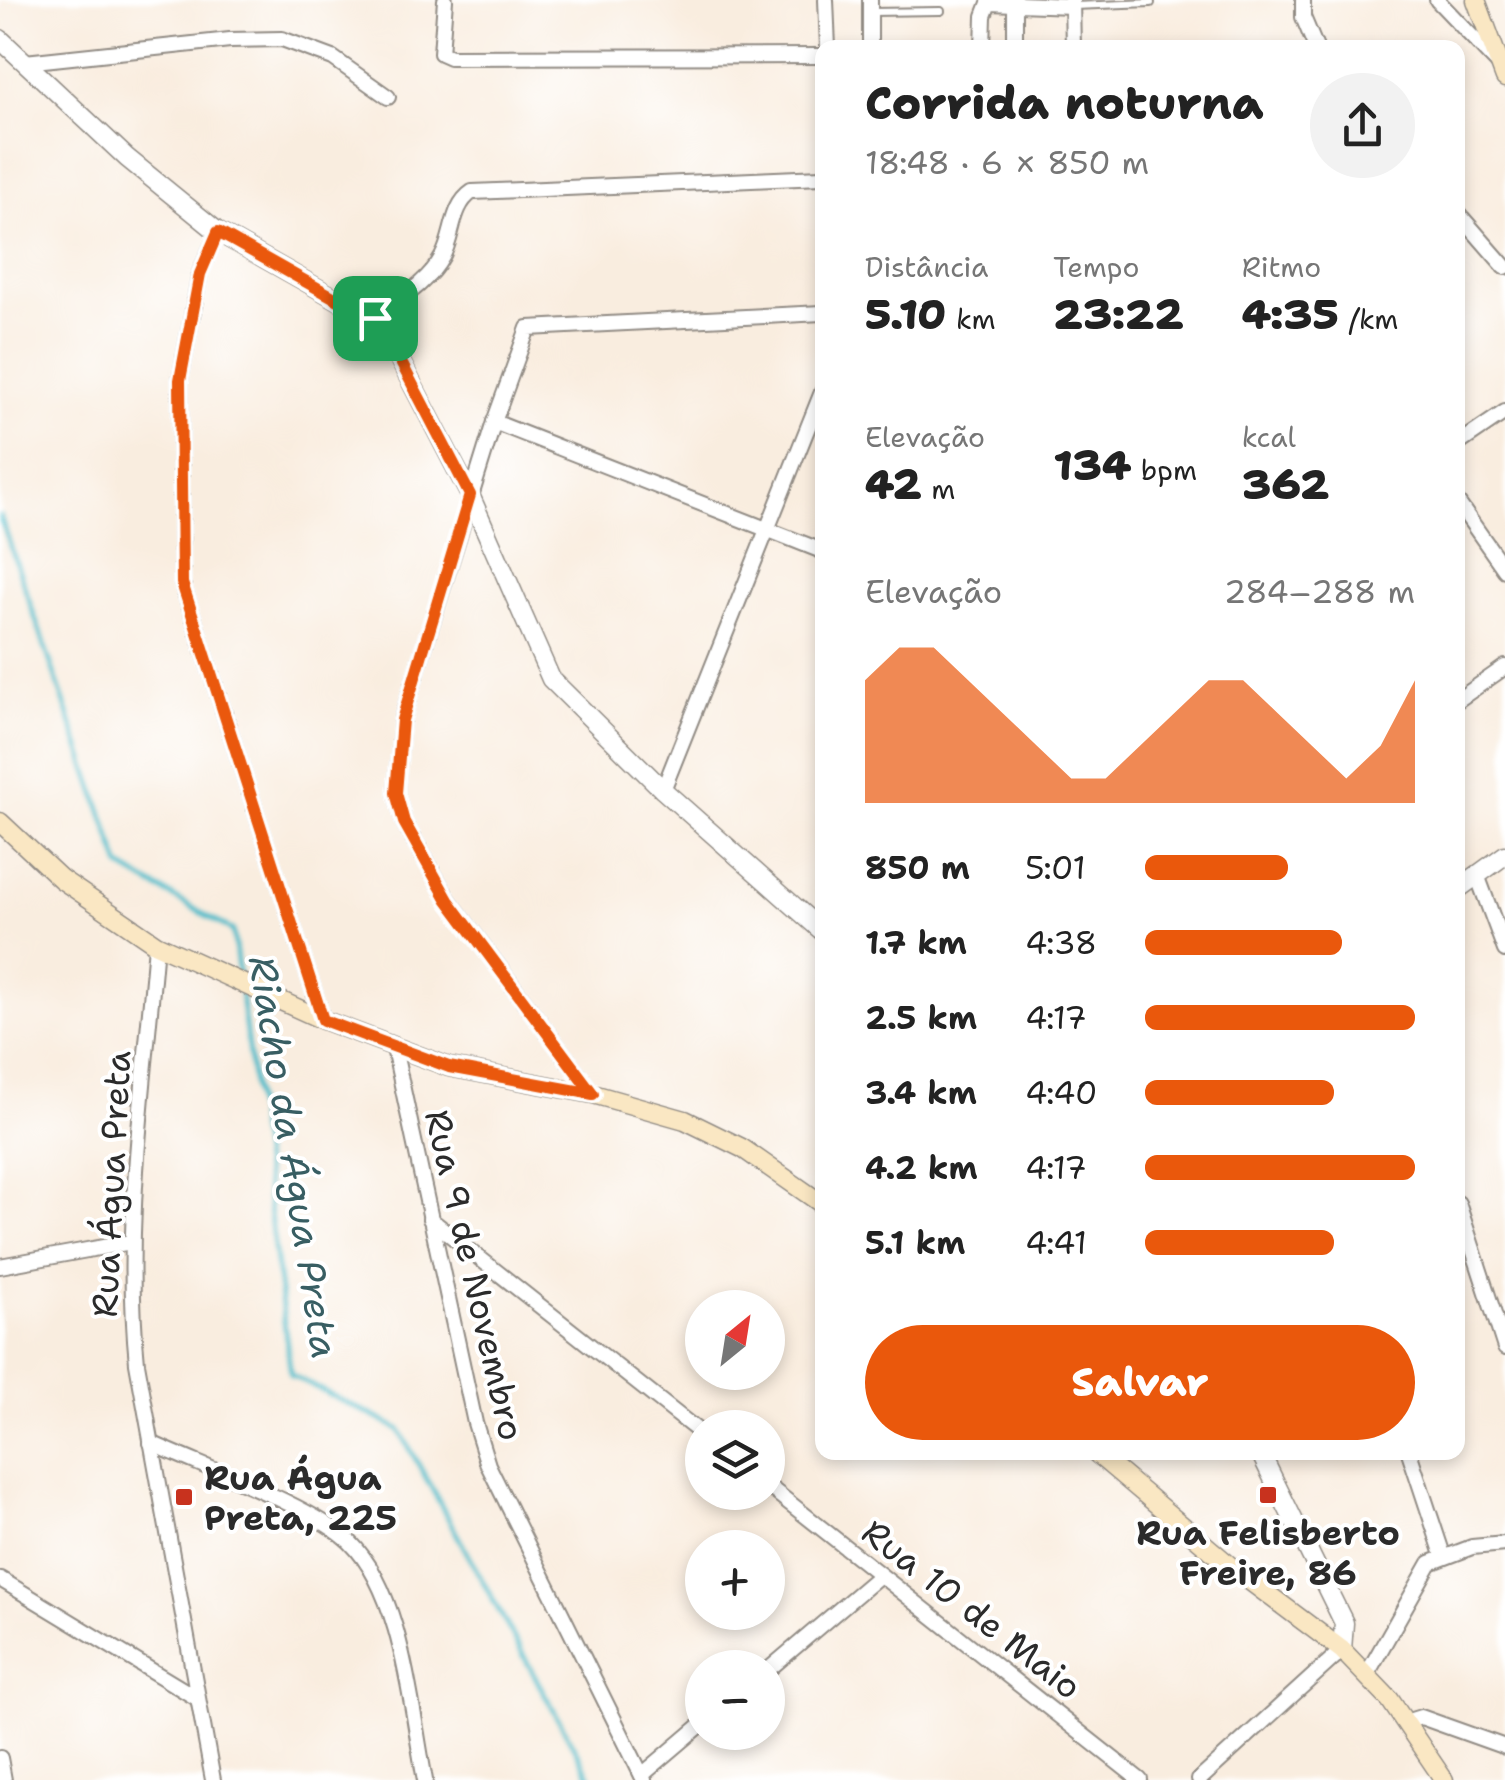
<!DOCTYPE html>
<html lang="pt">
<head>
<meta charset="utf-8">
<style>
	body { margin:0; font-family:"Shantell Sans",sans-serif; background:#f2f2f2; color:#222; height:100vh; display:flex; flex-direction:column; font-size:38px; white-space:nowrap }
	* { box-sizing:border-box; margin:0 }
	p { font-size:32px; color:#767676 }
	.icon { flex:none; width:55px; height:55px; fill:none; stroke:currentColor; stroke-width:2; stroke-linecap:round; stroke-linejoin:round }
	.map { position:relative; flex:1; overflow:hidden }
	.panel { position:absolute; left:815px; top:40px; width:650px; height:1420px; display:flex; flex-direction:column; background:#fff; border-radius:20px; box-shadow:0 5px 15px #0003 }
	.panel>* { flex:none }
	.needle { width:65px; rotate:30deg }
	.controls { position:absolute; left:685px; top:1290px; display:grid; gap:20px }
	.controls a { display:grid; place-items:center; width:100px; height:100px; border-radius:50%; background:#fff; box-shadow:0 5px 15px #0003; font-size:50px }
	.pin { position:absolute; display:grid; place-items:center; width:85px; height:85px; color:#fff; margin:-42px; border-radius:20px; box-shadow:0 5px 15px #0006 }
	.round { display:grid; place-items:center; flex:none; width:105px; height:105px; border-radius:52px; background:#f2f2f2 }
	.head { display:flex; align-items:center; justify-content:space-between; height:170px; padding:0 50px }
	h1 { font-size:45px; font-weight:800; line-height:75px }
	.figures { display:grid; grid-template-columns:repeat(3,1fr); gap:15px; height:170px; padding:10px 50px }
	.figures div { display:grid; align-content:center }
	.figures b { font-size:42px; font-weight:800 }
	.figures small { font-size:28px; font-weight:400 }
	.figures p { font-size:28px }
	.chart { height:280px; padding:20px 50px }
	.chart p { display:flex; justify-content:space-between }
	.chart svg { width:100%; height:180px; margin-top:10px; fill:#ea580c; opacity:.7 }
	.button { display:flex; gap:20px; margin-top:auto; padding:20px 50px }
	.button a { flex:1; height:115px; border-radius:60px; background:#ea580c; color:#fff; font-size:40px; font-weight:800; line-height:115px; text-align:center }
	ul { padding:0 50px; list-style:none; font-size:32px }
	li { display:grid; grid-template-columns:160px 120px 1fr; align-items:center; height:75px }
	li i { height:25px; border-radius:12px; background:#ea580c }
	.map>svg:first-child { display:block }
</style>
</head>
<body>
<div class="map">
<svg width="1505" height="1780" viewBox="0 0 1505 1780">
	<rect width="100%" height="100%" fill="#fff"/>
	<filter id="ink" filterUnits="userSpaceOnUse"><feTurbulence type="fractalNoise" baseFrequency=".01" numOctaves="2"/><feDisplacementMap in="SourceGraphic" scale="20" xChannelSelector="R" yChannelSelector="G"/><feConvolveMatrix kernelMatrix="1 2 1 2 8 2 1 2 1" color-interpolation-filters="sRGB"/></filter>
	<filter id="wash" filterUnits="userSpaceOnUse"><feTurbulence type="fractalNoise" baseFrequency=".0048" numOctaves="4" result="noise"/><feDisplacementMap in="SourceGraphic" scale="40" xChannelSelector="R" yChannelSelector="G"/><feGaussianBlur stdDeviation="2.25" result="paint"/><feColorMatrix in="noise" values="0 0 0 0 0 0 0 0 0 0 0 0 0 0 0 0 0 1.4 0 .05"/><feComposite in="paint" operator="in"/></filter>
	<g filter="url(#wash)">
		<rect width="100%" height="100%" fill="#f9eddf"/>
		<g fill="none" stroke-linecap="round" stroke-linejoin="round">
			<g stroke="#50bdca" stroke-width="5">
				<path d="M0 516 121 867 233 931 239 976"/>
				<path d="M240 987 291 1375 399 1429 592 1780"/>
			</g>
		</g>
	</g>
	<g filter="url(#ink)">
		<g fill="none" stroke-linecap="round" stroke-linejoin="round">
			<defs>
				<g id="service">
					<path d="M1073 6 1151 3"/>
					<path d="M871 12 941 11"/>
				</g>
				<g id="minor">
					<path d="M445 0 441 53 450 57 822 56"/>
					<path d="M826 0 828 48"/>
					<path d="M870 0V48"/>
					<path d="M1303 0V17L1316 48"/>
					<path d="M1437 0 1499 65"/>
					<path d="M1072 1 1073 48"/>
					<path d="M983 48 984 16 989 3 1072 6"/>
					<path d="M1015 48V0"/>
					<path d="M25 62 230 40 282 39 333 58 388 97"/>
					<path d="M1458 213 1505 267"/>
					<path d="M218 232 200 273 180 380 182 583 323 1020"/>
					<path d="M375 318C398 300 428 283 442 257 454 236 451 206 472 192L822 177"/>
					<path d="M494 422 822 551"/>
					<path d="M1458 444 1505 412"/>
					<path d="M1458 503 1505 570"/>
					<path d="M1458 700 1505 667"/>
					<path d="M663 790 822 392"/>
					<path d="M1477 875 1505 950"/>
					<path d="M156 944C145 1083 123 1224 137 1363L213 1780"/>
					<path d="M394 1048 475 1423 488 1465 644 1780"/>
					<path d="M593 1094 448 899 404 822 396 793 402 719 494 422 528 328 822 313"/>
					<path d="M1458 1203 1505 1348"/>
					<path d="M430 1219 702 1434"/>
					<path d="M0 1266 131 1242"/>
					<path d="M151 1443C203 1467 312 1506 350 1542 403 1594 411 1710 425 1780"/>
					<path d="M1409 1452 1443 1555"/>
					<path d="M768 1486 1140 1780"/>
					<path d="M0 1579 195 1697"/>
					<path d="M768 1670 880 1575"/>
					<path d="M1367 1674 1430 1563 1472 1547 1505 1544"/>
					<path d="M1405 1722 1421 1717 1505 1747"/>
					<path d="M0 1758 4 1780"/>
					<path d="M642 1775 702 1724"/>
					<path d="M1199 1780 1342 1650"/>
				</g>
				<g id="tertiary">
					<path d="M0 39 127 158 218 232 381 324 470 495 551 679 663 790 822 931"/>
					<path d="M1458 889 1505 855"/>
					<path d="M1260 1452 1344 1623 1342 1650"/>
				</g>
				<g id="secondary">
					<path d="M1476 0 1505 78"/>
					<path d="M0 822 61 879 156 944 323 1020 449 1067 593 1094 685 1120 742 1148 822 1204"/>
					<path d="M1095 1452 1230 1566 1342 1650 1390 1700 1444 1780"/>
				</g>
			</defs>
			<use href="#service" stroke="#928c85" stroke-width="10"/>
			<use href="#minor" stroke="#928c85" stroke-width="18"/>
			<use href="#tertiary" stroke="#928c85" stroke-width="21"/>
			<use href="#secondary" stroke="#928c85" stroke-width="21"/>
			<use href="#service" stroke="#fff" stroke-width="6"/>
			<use href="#minor" stroke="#fff" stroke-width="14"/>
			<use href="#tertiary" stroke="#fff" stroke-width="18"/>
			<use href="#secondary" stroke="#fae7c3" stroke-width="18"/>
		</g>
	</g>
	<g fill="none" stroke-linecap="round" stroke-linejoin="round" filter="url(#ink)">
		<defs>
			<path id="route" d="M218 232 381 324 470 495 402 720 396 793 404 822 448 900 593 1094 449 1067 323 1020 182 583 180 380 200 274Z"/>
		</defs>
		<use href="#route" stroke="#fff" stroke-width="20"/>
		<use href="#route" stroke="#ea580c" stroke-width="12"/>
	</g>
	<g fill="#c8321e" stroke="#fff" stroke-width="4">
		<rect x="1258" y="1485" width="20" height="20" rx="5"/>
		<rect x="174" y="1487" width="20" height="20" rx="5"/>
	</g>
	<g text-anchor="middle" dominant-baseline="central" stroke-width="8" stroke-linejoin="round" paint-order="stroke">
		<g font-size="35" fill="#2b2b2b" stroke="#fff">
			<text transform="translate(111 1184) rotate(-87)">Rua Água Preta</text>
			<text transform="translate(475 1275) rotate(77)">Rua 9 de Novembro</text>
			<text transform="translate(972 1609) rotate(38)">Rua 10 de Maio</text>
		</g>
		<g font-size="35" font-weight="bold" fill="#2b2b2b" stroke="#fff" text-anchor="start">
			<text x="204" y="1477">Rua Água<tspan x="204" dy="40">Preta, 225</tspan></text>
			<text x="1268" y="1532" text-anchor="middle">Rua Felisberto<tspan x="1268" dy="40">Freire, 86</tspan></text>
		</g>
		<g font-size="38" font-style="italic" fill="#385e63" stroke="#fff">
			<text transform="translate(294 1157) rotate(81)">Riacho da Água Preta</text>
		</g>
	</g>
</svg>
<div class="controls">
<a><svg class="needle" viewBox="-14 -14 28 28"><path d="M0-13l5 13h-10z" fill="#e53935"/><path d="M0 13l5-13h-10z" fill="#767676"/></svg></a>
<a><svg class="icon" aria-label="layers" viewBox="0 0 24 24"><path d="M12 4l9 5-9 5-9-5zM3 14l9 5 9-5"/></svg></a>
<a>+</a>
<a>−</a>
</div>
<div class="pin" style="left:375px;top:318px;background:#1e9e55"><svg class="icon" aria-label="arrive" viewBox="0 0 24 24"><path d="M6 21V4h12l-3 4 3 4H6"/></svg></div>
<section class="panel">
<div class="head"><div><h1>Corrida noturna</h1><p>18:48 · 6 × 850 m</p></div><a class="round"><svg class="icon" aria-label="share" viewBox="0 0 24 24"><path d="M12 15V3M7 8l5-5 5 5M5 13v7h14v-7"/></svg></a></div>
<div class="figures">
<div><p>Distância</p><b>5.10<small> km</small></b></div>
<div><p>Tempo</p><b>23:22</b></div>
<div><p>Ritmo</p><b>4:35<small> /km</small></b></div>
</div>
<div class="figures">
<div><p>Elevação</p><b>42<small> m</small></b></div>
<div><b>134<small> bpm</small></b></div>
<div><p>kcal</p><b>362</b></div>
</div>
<div class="chart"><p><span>Elevação</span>284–288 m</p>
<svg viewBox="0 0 160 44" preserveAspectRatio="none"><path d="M0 44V14L10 6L20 6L30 14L40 22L50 30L60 38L70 38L80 30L90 22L100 14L110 14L120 22L130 30L140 38L150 30L160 14V44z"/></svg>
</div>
<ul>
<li><b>850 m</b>5:01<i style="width:53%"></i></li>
<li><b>1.7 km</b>4:38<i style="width:73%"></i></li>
<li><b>2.5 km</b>4:17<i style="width:100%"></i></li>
<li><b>3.4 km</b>4:40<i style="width:70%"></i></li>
<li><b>4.2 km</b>4:17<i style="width:100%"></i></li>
<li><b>5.1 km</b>4:41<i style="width:70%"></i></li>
</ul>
<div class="button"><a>Salvar</a></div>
</section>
</div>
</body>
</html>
